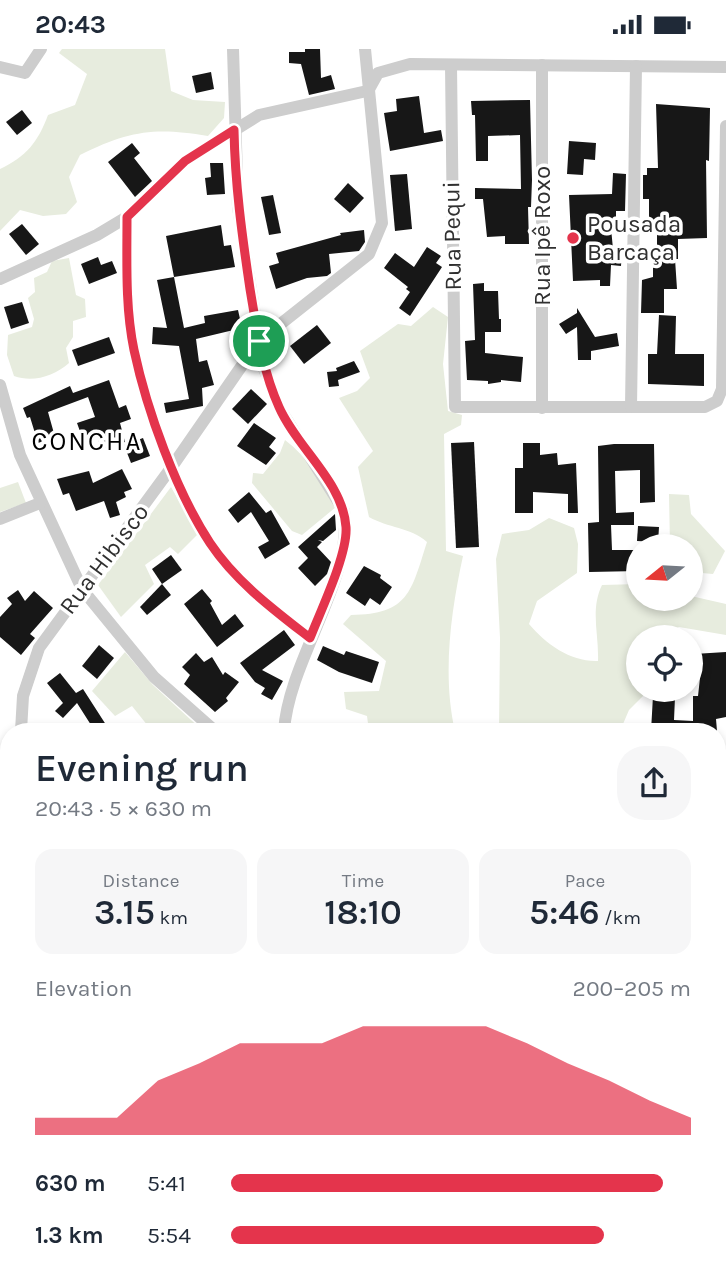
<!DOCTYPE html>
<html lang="en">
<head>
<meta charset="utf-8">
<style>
	body { margin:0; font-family:Karla,sans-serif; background:#f6f6f7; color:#1f2937; height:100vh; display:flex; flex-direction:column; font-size:26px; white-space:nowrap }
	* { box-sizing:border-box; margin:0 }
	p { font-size:23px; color:#747a83 }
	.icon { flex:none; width:38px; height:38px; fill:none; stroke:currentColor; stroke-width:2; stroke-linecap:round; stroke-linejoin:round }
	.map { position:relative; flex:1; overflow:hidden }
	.details { position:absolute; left:0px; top:674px; width:726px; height:555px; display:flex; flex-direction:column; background:#fff; border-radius:28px 28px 0 0; box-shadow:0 4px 10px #0003 }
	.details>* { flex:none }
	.needle { width:46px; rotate:252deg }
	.fabs { position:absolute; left:626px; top:485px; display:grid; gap:14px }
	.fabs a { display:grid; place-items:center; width:77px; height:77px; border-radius:50%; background:#fff; box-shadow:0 4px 10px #0003; font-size:35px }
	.pin { position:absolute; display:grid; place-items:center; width:60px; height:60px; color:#fff; margin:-30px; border:4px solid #fff; border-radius:50%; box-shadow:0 2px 7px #0007 }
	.round { display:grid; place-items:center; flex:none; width:74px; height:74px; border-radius:28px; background:#f6f6f7 }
	.summary { display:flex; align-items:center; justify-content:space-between; height:119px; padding:0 35px }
	h1 { font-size:38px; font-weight:600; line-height:52px }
	.metrics { display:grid; grid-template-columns:repeat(3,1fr); gap:10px; height:119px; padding:7px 35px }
	.metrics div { display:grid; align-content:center; border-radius:18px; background:#f6f6f7; text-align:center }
	.metrics b { font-size:35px; font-weight:600 }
	.metrics small { font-size:19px; font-weight:400 }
	.metrics p { font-size:19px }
	.chart { height:196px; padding:14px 35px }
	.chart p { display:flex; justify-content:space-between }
	.chart svg { width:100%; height:126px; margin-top:7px; fill:#e4344c; opacity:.7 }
	ul { padding:0 35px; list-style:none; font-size:23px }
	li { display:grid; grid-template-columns:112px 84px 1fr; align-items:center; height:52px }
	li i { height:18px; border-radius:9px; background:#e4344c }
	.status { display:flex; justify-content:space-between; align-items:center; height:49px; padding:0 35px; background:#fff; direction:ltr }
	.status svg { height:19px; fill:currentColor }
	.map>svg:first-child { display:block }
</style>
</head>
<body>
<div class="status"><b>20:43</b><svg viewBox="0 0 49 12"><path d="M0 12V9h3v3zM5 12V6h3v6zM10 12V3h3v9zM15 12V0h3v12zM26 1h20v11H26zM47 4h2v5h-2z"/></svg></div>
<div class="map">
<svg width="726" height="1227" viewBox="0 0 726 1227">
	<rect width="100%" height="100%" fill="#fff"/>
	<g fill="#e7ecde">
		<path d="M62 0H165L171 42 193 51 225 53 224 69 208 87C154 78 129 82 80 106L69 128 77 153 66 165 43 167 20 161 0 182V120C26 108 38 93 48 66L75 56 87 25 59 4Z"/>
		<path d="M69 209 76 246 85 250 86 268 73 272V288L66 299 69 314C54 327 33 334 14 327L7 306 8 286 32 278 34 270 28 249 35 243 34 229 47 223 52 212Z"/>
		<path d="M433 258 448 268 443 315 448 362 462 366 461 376 444 385 446 502 463 507C451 562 442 626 455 682H369L367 667 346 660 344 643 379 642 386 612 343 575 351 566C409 565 411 543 427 493 410 478 388 479 369 468L358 418 373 402 339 349 357 342 370 329 360 302 398 275 411 277Z"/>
		<path d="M285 391C308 408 322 433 336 458L302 486 292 482 252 434 253 424 263 425 280 404Z"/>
		<path d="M18 433 26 454 0 463V439Z"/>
		<path d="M171 438 198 485 178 505 170 498 145 516 154 535 121 568 98 536Z"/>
		<path d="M669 445 689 446 691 465 725 502 713 525 691 523V497H670Z"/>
		<path d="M549 469 574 479 578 495 577 524 537 552 529 575C547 596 571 613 598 612 599 584 590 561 602 536L639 535V550H691V547L726 555V586L679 578 660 588H639V640L649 641 629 661 620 682C598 683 580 678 559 678V682H499L500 589 496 510 502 485 529 481Z"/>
		<path d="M125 603 153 636 203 682H152L132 657 115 667 92 642Z"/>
		<path d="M0 925 9 926V983L0 987Z"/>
	</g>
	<path fill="#cae1ec" d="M0 1025H9V1220H567L569 1227H0Z"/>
	<g fill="#171717">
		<path d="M305 0H320L321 29 331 26 335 40 309 46 301 15 289 14V3H305Z"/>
		<path d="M211 23 214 40 196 44 192 27Z"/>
		<path d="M419 47 424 84 441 81 443 92 390 102 384 64 397 62 396 50Z"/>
		<path d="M530 51 532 131 531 158H528L529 195H505V187L487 188 483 150H475V139L521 140 520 86 488 87V112H476L475 66H472L471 52Z"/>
		<path d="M656 55 710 59 709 112 706 111 707 189 678 190V210H675L677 240H664V264H641L642 231 653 228V200H657V176H649V150H643V126H647V119H658Z"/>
		<path d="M22 61 32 74 17 86 6 73Z"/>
		<path d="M569 92 596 94 595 111 584 110 583 126 567 125Z"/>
		<path d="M132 94 140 104 134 109 152 132 135 148 108 113Z"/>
		<path d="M210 114H223L225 145 207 146 205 129 211 128Z"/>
		<path d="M613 124 626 125 625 162H616V179H611L613 200H622L621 217 611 216 610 237H600V231L573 232 569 146 612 145Z"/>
		<path d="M407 125 412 180 395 182 390 126Z"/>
		<path d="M348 134 364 149 350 164 334 150Z"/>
		<path d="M273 146 281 184 269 186 261 148Z"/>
		<path d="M22 175 39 195 26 206 9 185Z"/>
		<path d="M221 176 224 197 231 196 235 218 174 228 184 279 205 274 204 267 238 261 242 279 196 290 199 313 207 311 214 336 202 339 203 357 166 364 164 354 189 350 179 297 152 295 153 278 167 279 157 231 174 228 166 187Z"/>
		<path d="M364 181 365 193 359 202 329 205 331 224 327 227 307 229 276 240 269 217 279 214 276 204 341 186 340 184Z"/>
		<path d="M427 198 441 207 436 214 442 218 410 267 399 259 410 243 406 240 408 238 384 219 395 204 414 218Z"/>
		<path d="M98 208 101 216 112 212 117 224 89 235 81 215Z"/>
		<path d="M484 234V242H498L499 270H501V283H485V304L523 308 521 333 501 331V333L488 335V332L467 331 465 292 475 291 473 235Z"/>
		<path d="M22 253 29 274 11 280 4 258Z"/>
		<path d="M577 259 595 288 617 284 619 297 591 302V311H578L577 278 566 285 559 275 577 264Z"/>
		<path d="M659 266 676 267 675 305H704V337L648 335V305H657Z"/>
		<path d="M317 276 331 294 304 315 290 297Z"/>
		<path d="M109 288 115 304 78 317 72 301Z"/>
		<path d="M354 312 360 323 338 331 339 337 329 338 327 323 337 322 336 319Z"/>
		<path d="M109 331 119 359 126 356 131 370 120 374 125 393 101 400 96 383 82 388 77 374 95 368 88 348 48 363 55 388 38 394 30 368 27 369 23 359 70 337 73 344Z"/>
		<path d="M251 340 267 355 248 375 232 360Z"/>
		<path d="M254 374 276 389 269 398 276 404 266 416 237 397Z"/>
		<path d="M143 389 150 407 131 414 124 396Z"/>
		<path d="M474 393 479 498 456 499 451 394Z"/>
		<path d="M523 394H540V406L557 404 558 416 576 414 578 464H568V445L533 443V464H515V419H523Z"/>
		<path d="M614 395H654L655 453 640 454V421L615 422 616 464 634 463V476H611L612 501H638L639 522 589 523 588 474 599 473 598 397Z"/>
		<path d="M122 420 132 440 124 443 126 448 116 453 120 466 110 469 104 452 76 462 69 444 63 446 57 430 89 422 93 434Z"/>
		<path d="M249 443 266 464 271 461 290 495 265 510 258 498 269 492 251 463 238 474 228 461Z"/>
		<path d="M335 465 336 481 323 492 318 491 322 493 317 498 331 513 327 525 315 537 298 519 308 509 298 498Z"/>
		<path d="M638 477 659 478 658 493 637 492Z"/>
		<path d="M171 506 182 521 162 535 152 520Z"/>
		<path d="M364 517 381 526 380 529 392 538 380 556 370 549 365 557 346 544Z"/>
		<path d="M162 535 171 546 147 566 140 558Z"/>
		<path d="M202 540 212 552 210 554 222 576 235 565 244 577 217 598 184 555Z"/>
		<path d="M18 541 25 552 34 542 53 559 30 585 35 589 21 606 0 588V568L12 555 7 549Z"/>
		<path d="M284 581 295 596 262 621 283 632 272 651 261 645 265 639 255 633 240 614Z"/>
		<path d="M99 596 114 609 97 630 82 617Z"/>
		<path d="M323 597 344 606 346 602 379 613 372 634 339 623 317 611Z"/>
		<path d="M726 603V668L716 670 717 682H651L653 647 675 648 674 671 693 672V647H698L701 620H694V605Z"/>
		<path d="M196 604 204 613 212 608 223 626 225 623 239 633 226 649 228 652 215 663 184 635 190 626 182 618Z"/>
		<path d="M60 624 76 644 83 640 110 682H83L91 676 77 654 63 669 55 662 63 654 47 634Z"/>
	</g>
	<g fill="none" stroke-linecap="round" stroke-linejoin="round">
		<path stroke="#cdcdcd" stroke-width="2.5" stroke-dasharray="3.5 3.5" stroke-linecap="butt" d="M0 1005 9 999"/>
		<g stroke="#cdcdcd" stroke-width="12">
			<path d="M233 0 238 158 263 317 280 360 344 462C354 530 289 610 284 682"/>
			<path d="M451 16 455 358H705L717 352 722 340 726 77"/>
			<path d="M0 18 25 24 41 0"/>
			<path d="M368 42 378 24 410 15 726 18"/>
			<path d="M127 168C127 212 125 258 134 301 148 364 174 440 210 494 236 533 274 561 310 589"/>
			<path d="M0 230 97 186 127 168 185 112 259 66 367 42"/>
			<path d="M0 336 20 406 82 540 154 628 215 682"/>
			<path d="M631 358 636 17"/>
			<path d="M542 359V16"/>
			<path d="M0 470 40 454"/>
			<path d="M21 682 23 647 39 599 171 419 259 292 369 205 382 174 365 0"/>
			<path d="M0 909 9 910"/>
			<path d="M718 915 724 913"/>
			<path d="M718 1073 726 1064"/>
			<path d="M718 1082H726"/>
			<path d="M718 1204 722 1227"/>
			<path d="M646 1220 648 1227"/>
		</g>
	</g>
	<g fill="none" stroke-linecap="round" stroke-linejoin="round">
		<defs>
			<path id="route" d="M234 81C235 135 242 186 250 240 257 281 262 320 279 358 297 399 343 433 346 478 348 505 320 563 310 589 274 561 236 533 210 494 176 442 147 362 134 301 125 258 127 212 127 168L185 112Z"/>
		</defs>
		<use href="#route" stroke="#fff" stroke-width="14"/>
		<use href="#route" stroke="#e4344c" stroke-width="9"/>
	</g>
	<circle fill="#e4344c" stroke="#fff" stroke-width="2.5" cx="573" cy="189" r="7"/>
	<g text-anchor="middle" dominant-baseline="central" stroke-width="7" stroke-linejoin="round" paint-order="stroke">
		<g font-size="24" fill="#303030" stroke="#fff" text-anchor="start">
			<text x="587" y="175">Pousada<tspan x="587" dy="28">Barcaça</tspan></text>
		</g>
		<g font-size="24" fill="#303030" stroke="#fff">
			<text transform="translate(452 187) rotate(-91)">Rua Pequi</text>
			<text transform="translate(542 187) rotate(-90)">Rua Ipê Roxo</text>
			<text transform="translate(104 510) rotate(-53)">Rua Hibisco</text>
		</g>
		<g font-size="26" letter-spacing="2" fill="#000" stroke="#fff">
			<text x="87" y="392">CONCHA</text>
		</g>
	</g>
</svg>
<div class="fabs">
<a><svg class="needle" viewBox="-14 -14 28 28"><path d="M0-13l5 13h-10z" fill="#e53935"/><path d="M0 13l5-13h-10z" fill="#747a83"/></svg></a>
<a><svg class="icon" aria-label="locate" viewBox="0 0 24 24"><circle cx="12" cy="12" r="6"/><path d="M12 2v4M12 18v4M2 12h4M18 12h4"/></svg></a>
</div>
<div class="pin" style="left:259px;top:292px;background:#1e9e55"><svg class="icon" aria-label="arrive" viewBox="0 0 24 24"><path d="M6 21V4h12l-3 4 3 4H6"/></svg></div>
<section class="details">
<div class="summary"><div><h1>Evening run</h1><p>20:43 · 5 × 630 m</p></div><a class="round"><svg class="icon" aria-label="share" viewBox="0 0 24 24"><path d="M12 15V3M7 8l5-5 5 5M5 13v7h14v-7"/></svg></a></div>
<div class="metrics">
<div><p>Distance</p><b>3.15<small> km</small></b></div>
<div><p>Time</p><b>18:10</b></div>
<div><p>Pace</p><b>5:46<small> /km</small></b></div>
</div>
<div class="chart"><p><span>Elevation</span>200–205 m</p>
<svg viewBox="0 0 160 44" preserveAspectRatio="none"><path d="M0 44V38L10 38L20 38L30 25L40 19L50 12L60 12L70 12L80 6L90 6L100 6L110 6L120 12L130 19L140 25L150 32L160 38V44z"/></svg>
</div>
<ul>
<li><b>630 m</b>5:41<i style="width:94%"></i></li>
<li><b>1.3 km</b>5:54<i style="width:81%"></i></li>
</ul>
</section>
</div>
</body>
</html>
